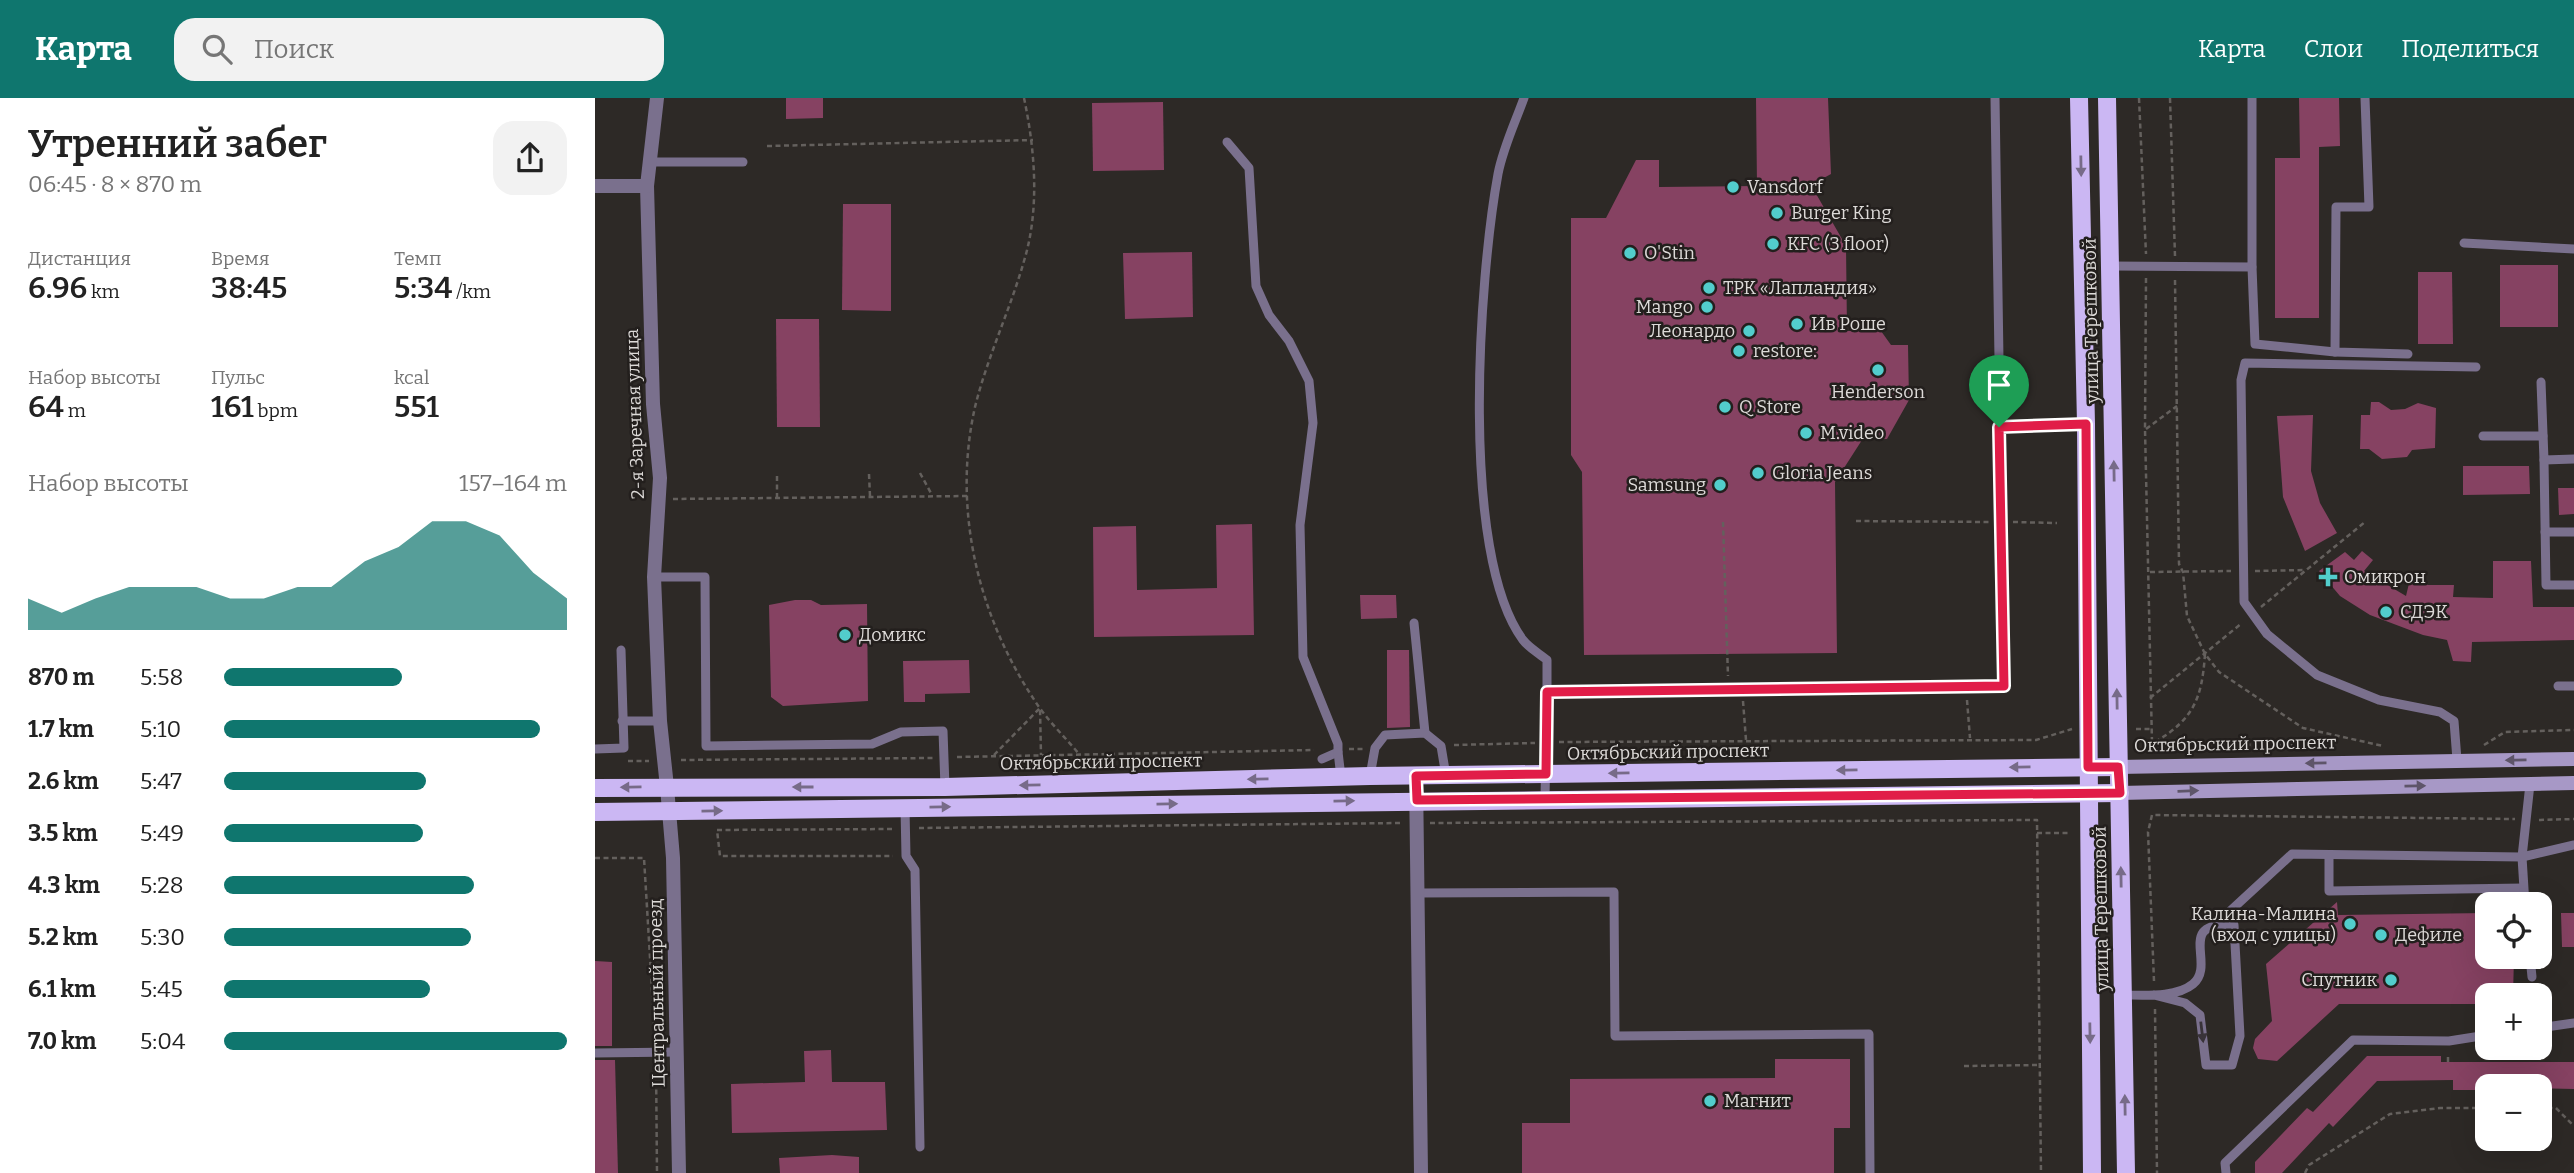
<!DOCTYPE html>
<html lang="ru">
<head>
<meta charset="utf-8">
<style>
	body { margin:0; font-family:Bitter,serif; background:#f2f2f2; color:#222; height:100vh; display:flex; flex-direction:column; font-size:26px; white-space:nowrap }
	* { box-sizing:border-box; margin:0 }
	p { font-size:23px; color:#767676 }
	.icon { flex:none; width:38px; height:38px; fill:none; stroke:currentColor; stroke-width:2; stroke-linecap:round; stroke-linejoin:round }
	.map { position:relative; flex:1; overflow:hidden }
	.panel { display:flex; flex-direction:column; background:#fff; width:595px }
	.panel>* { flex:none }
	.fabs { position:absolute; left:1880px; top:794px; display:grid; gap:14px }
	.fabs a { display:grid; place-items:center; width:77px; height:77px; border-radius:14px; background:#fff; box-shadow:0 7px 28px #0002; font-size:35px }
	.pin { position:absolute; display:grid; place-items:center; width:60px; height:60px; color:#fff; margin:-72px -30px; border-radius:50% 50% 50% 0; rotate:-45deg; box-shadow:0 0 7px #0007 }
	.pin .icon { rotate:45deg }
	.round { display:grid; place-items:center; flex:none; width:74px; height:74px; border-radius:21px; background:#f2f2f2 }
	.headline { display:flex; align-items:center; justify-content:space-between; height:119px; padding:0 28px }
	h1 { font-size:38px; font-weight:600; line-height:52px }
	.figures { display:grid; grid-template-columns:repeat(3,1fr); gap:10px; height:119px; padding:7px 28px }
	.figures div { display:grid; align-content:center }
	.figures b { font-size:30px; font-weight:600 }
	.figures small { font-size:19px; font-weight:400 }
	.figures p { font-size:19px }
	.chart { height:196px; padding:14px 28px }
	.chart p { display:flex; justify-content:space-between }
	.chart svg { width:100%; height:126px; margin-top:7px; fill:#0f766e; opacity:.7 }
	ul { padding:0 28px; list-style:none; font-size:23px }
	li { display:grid; grid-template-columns:112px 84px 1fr; align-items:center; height:52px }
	li i { height:18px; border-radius:9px; background:#0f766e }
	header { display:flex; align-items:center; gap:42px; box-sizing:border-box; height:98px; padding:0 35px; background:#0f766e; color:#fff }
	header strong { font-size:33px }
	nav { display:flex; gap:38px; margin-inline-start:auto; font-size:24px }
	.search { width:490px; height:63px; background:#f2f2f2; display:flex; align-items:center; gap:18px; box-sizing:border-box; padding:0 24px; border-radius:21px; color:#767676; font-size:26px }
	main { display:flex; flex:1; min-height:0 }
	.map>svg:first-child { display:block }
</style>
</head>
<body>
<header>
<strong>Карта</strong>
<div class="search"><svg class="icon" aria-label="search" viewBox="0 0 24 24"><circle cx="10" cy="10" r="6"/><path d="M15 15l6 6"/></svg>Поиск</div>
<nav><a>Карта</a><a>Слои</a><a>Поделиться</a></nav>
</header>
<main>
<section class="panel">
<div class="headline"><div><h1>Утренний забег</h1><p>06:45 · 8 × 870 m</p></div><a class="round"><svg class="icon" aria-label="share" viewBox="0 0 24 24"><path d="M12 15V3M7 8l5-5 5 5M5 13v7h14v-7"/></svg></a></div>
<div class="figures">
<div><p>Дистанция</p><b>6.96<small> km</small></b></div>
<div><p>Время</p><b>38:45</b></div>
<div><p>Темп</p><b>5:34<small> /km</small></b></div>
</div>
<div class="figures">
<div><p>Набор высоты</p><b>64<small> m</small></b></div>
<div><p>Пульс</p><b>161<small> bpm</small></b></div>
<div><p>kcal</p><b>551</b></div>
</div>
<div class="chart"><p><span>Набор высоты</span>157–164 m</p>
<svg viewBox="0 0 160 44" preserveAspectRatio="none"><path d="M0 44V33L10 38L20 33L30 29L40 29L50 29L60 33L70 33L80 29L90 29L100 20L110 15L120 6L130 6L140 11L150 24L160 33V44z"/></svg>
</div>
<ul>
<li><b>870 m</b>5:58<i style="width:52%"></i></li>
<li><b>1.7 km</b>5:10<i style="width:92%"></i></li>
<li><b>2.6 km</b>5:47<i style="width:59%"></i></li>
<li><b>3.5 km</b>5:49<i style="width:58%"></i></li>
<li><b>4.3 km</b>5:28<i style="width:73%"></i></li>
<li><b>5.2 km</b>5:30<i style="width:72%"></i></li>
<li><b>6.1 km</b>5:45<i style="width:60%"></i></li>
<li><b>7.0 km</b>5:04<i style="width:100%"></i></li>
</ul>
</section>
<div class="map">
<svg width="1979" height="1075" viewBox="0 0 1979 1075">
	<rect width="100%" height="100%" fill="#2d2926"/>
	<g fill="#864262">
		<path d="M191 0H228V20L191 21Z"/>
		<path d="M1161 0H1233L1236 76 1216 87 1251 148 1252 233H1286L1296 247H1313L1314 302 1292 341 1267 342 1240 384 1242 555 989 557 987 374 976 357V120H1011L1041 62H1064V89L1162 88Z"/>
		<path d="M1704 0H1744L1745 48 1724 49V220H1680V60H1705Z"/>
		<path d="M568 4 569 72 498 73 497 5Z"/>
		<path d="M248 106H296V213L247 212Z"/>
		<path d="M597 154 598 219 530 221 528 155Z"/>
		<rect x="1905" y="167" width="58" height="62"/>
		<path d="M1823 174H1857L1858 246H1823Z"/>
		<path d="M181 221H224L225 329H182Z"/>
		<path d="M1776 304H1784L1796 312 1810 311 1823 305 1841 310 1840 350 1817 352 1812 359 1787 361 1774 351H1765L1766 317H1775Z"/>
		<path d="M1718 317 1716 373 1725 405 1742 435 1710 453 1688 399 1682 318Z"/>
		<path d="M1868 368H1934L1935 396 1868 397Z"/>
		<path d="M1963 390H1979V416L1964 417Z"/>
		<path d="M657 426 659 537 499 539 498 429 541 428 542 492 622 490 621 427Z"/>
		<path d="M1767 453 1778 462 1769 473 1811 498 1816 477 1833 487H1859L1858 499 1898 500V463H1936L1938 509H1979V542L1877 544 1876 564 1858 563 1852 542 1828 537 1775 517 1745 498 1724 473 1750 454 1759 462Z"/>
		<path d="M765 497H801L802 520 766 521Z"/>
		<path d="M200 502H216L226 507 272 506 273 603 188 608 176 599 174 507Z"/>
		<path d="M792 552H814L815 629 792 630Z"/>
		<path d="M374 562 375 595 330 596V604H309L308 563Z"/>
		<path d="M1742 804 1743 817 1892 815V859H1919L1918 898H1892V906H1744L1682 963 1663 961 1658 950 1660 941 1677 923 1671 866Z"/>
		<path d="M1966 815H1979V849H1967Z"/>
		<path d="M0 863 17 864V948H0Z"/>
		<path d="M236 952 237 984H290L292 1032 137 1035 136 986 210 984 209 953Z"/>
		<path d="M1772 958H1846V964H1979V991L1892 989V992H1858V982L1782 983 1738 1029 1734 1025 1687 1075H1660V1064L1712 1010 1718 1014Z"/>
		<path d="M1180 961H1255V1030H1239V1075H927V1025H975V981L1180 980Z"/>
		<path d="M0 962H20L23 1075H0Z"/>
		<path d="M237 1057 264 1059V1075H185L184 1060Z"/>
	</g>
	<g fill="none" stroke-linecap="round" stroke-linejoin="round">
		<g stroke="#64605d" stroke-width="2.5" stroke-dasharray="5 3.5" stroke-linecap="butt">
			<path d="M429 0C440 52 445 111 429 163 415 212 392 260 380 309 357 411 383 518 440 603 452 622 470 639 484 656"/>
			<path d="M1544 0 1551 156"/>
			<path d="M1575 0 1580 158"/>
			<path d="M172 48 438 42"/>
			<path d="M1551 180 1550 331 1557 645"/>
			<path d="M1580 182 1584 466 1588 474 1592 518 1610 556 1624 574 1708 630 1788 648"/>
			<path d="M1551 331 1582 308"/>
			<path d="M325 375 337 397"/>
			<path d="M274 376 275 398"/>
			<path d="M182 378V399"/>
			<path d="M78 401 372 398"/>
			<path d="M1261 423 1394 424"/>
			<path d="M1128 424 1133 578"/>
			<path d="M1418 424 1462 425"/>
			<path d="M1660 473 1709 472"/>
			<path d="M1555 474 1636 473"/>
			<path d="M1666 509 1770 424"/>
			<path d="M1555 600 1647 525"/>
			<path d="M1372 602 1375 640"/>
			<path d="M1148 603 1151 642"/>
			<path d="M1541 631H1555"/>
			<path d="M964 644 1441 642 1477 631"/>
			<path d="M1560 644C1599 621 1607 600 1610 556"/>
			<path d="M1557 645 1736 648"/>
			<path d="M859 647 940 645"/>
			<path d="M1889 647 1910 634 1979 632"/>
			<path d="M754 651H768"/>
			<path d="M399 657 445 610 446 657"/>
			<path d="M362 659 719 652"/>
			<path d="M86 662 338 660"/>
			<path d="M33 663H54"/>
			<path d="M1944 722 1979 721"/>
			<path d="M835 725 1442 722 1446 1075"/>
			<path d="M324 730 808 725"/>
			<path d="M297 731 122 732 125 758H298"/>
			<path d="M1442 735H1473"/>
			<path d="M0 760H49L60 942"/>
			<path d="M1559 883 1553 734 1557 717 1920 721"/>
			<path d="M1560 911 1562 1075"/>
			<path d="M1853 964V956"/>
			<path d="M61 966 62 1075"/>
			<path d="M1369 968 1445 967"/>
			<path d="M1944 1010H1961L1979 1028"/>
			<path d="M1710 1075 1714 1067 1795 1016 1845 1010H1892"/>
		</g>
		<g stroke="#7a708d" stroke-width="9">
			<path d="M929 0C920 25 908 50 903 76 884 180 864 456 928 542 934 550 945 556 952 562V594L1409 588 1400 0"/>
			<path d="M632 44 654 70 661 188 674 217 694 243 714 283 718 325 705 427 708 559 743 646V654L727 661"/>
			<path d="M55 64H148"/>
			<path d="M1869 145 1979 151"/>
			<path d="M1517 168 1657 169V0"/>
			<path d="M1657 169 1660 246 1740 254 1813 256"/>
			<path d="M1740 254 1741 109H1774L1770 0"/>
			<path d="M1946 284 1949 362 1979 361"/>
			<path d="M1404 329 1491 326"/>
			<path d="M1888 338H1948"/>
			<path d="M1949 362 1951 487H1979"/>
			<path d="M1950 434H1979"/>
			<path d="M59 479H110L111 648 277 646 306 634 348 633 350 689"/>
			<path d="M819 525 830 635"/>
			<path d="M1963 588H1979"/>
			<path d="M27 623H65"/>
			<path d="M0 651 29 650 26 552"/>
			<path d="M743 654 746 679"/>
			<path d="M1862 662 1859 623 1845 614 1784 602 1722 577 1672 536 1649 504 1646 282 1650 265 1881 269"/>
			<path d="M775 678 780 650 790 637 830 635 846 648 851 678"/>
			<path d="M950 700 952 594"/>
			<path d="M310 710 311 758 320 772 325 1049"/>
			<path d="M1734 757V793L1928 790"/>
			<path d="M824 795 1019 794 1020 938 1274 936 1275 1075"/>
			<path d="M1930 807 1927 759 1935 686"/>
			<path d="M1621 826 1697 756 1927 759 1979 747"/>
			<path d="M1935 859 1937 879"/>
			<path d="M1528 897C1549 897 1581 900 1598 886 1622 866 1579 823 1639 827L1645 938 1637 967H1611L1605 917 1590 905 1559 897"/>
			<path d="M1944 930 1979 925"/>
			<path d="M0 955 83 954"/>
			<path d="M1631 1075 1630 1065 1758 942 1854 943 1892 937"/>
		</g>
		<g stroke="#7a708d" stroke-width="14">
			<path d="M62 0 52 88 58 306 65 380 59 479 65 623 72 689"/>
			<path d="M0 88H52"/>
		</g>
		<g stroke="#7a708d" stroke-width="14">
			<path d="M821 678 826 1075"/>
			<path d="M72 689 78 760 84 1075"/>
		</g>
		<g stroke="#a798c6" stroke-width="14">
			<path d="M1523 669 1979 661"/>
			<path d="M1525 695 1979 685"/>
		</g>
		<g stroke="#cbb7f3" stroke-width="18">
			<path d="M1484 0 1491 326 1497 1075"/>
			<path d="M1512 0 1531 1075"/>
			<path d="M0 690 350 689 775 678 1523 669"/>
			<path d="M0 714 1525 695"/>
		</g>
	</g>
	<defs><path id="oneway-solid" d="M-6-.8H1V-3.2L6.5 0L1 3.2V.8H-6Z" transform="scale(1.75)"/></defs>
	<g fill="#776b88">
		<use href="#oneway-solid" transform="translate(1486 68) rotate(89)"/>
		<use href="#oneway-solid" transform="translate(1519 373) rotate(-91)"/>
		<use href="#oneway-solid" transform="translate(1522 601) rotate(-91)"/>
		<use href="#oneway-solid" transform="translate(1425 669) rotate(179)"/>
		<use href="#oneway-solid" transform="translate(1252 672) rotate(179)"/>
		<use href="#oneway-solid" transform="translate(1024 675) rotate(179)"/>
		<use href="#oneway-solid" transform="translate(663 681) rotate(179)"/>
		<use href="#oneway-solid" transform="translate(435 687) rotate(179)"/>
		<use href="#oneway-solid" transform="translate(36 689) rotate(179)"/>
		<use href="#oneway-solid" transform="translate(208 689) rotate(-180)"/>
		<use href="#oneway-solid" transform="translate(749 703) rotate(-1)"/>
		<use href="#oneway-solid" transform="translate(572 706) rotate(-1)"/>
		<use href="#oneway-solid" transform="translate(345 709) rotate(-1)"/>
		<use href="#oneway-solid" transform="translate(117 713) rotate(-1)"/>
		<use href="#oneway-solid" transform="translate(1526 779) rotate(-91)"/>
		<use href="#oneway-solid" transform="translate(1495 935) rotate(89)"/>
		<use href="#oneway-solid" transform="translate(1530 1007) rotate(-91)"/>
	</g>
	<g fill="#5e5569">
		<use href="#oneway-solid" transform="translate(1921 662) rotate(179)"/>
		<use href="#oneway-solid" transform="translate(1721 665) rotate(179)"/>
		<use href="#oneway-solid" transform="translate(1820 688) rotate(-1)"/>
		<use href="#oneway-solid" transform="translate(1593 693) rotate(-2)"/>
	</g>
	<use fill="#393339" href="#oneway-solid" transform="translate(1607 934) rotate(83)"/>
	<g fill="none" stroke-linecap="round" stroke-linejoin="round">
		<defs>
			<path id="route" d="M1491 326 1493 669H1523L1525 695 822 702 821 678 951 676 952 594 1409 588 1404 329Z"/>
		</defs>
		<use href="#route" stroke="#fff" stroke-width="14"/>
		<use href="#route" stroke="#e11d48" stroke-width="9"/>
	</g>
	<g fill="#52cdcc" stroke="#231f1d" stroke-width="2.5">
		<circle cx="1138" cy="89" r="7"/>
		<circle cx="1182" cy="115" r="7"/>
		<circle cx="1178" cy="146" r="7"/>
		<circle cx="1035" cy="155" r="7"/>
		<circle cx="1114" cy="190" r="7"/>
		<circle cx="1112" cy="209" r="7"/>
		<circle cx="1202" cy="226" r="7"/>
		<circle cx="1154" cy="233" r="7"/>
		<circle cx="1144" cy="253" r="7"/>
		<circle cx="1283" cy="272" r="7"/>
		<circle cx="1130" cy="309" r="7"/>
		<circle cx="1211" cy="335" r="7"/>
		<circle cx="1163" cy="375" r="7"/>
		<circle cx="1125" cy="387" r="7"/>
		<path d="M1729.5 468.5h7v7h7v7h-7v7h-7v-7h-7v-7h7z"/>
		<circle cx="1791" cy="514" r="7"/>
		<circle cx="250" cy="537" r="7"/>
		<circle cx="1755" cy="826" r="7"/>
		<circle cx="1786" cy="837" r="7"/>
		<circle cx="1796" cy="882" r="7"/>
		<circle cx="1115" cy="1003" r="7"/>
	</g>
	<g text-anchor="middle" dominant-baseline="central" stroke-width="5" stroke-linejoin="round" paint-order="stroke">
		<g font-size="18" fill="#dddad8" stroke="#231f1d" text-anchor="start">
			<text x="1152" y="89">Vansdorf</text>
			<text x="1196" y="115">Burger King</text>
			<text x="1192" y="146">KFC (3 floor)</text>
			<text x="1049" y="155">O'Stin</text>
			<text x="1128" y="190">ТРК «Лапландия»</text>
			<text x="1098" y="209" text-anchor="end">Mango</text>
			<text x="1216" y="226">Ив Роше</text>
			<text x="1140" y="233" text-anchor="end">Леонардо</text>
			<text x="1158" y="253">restore:</text>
			<text x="1283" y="294" text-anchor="middle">Henderson</text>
			<text x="1144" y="309">Q Store</text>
			<text x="1225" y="335">M.video</text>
			<text x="1177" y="375">Gloria Jeans</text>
			<text x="1111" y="387" text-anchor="end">Samsung</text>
			<text x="1749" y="479">Омикрон</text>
			<text x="1805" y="514">СДЭК</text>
			<text x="264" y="537">Домикс</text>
			<text x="1741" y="816" text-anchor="end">Калина-Малина<tspan x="1741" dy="21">(вход с улицы)</tspan></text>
			<text x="1800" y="837">Дефиле</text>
			<text x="1782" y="882" text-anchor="end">Спутник</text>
			<text x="1129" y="1003">Магнит</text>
		</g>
		<g font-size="18" fill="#dddad8" stroke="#231f1d">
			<text transform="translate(1496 223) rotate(-91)">улица Терешковой</text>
			<text transform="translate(40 316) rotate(-92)">2-я Заречная улица</text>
			<text transform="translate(1640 646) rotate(-1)">Октябрьский проспект</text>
			<text transform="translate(1073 654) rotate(-1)">Октябрьский проспект</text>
			<text transform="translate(506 664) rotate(-1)">Октябрьский проспект</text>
			<text transform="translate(1506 811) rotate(-91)">улица Терешковой</text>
			<text transform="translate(62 895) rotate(-91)">Центральный проезд</text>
		</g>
	</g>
</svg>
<div class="fabs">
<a><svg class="icon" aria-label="locate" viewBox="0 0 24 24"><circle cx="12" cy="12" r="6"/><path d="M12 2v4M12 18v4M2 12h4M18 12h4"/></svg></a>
<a>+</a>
<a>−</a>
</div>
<div class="pin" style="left:1404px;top:329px;background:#1e9e55"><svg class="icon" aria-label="arrive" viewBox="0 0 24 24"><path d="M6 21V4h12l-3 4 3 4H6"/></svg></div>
</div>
</main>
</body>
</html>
